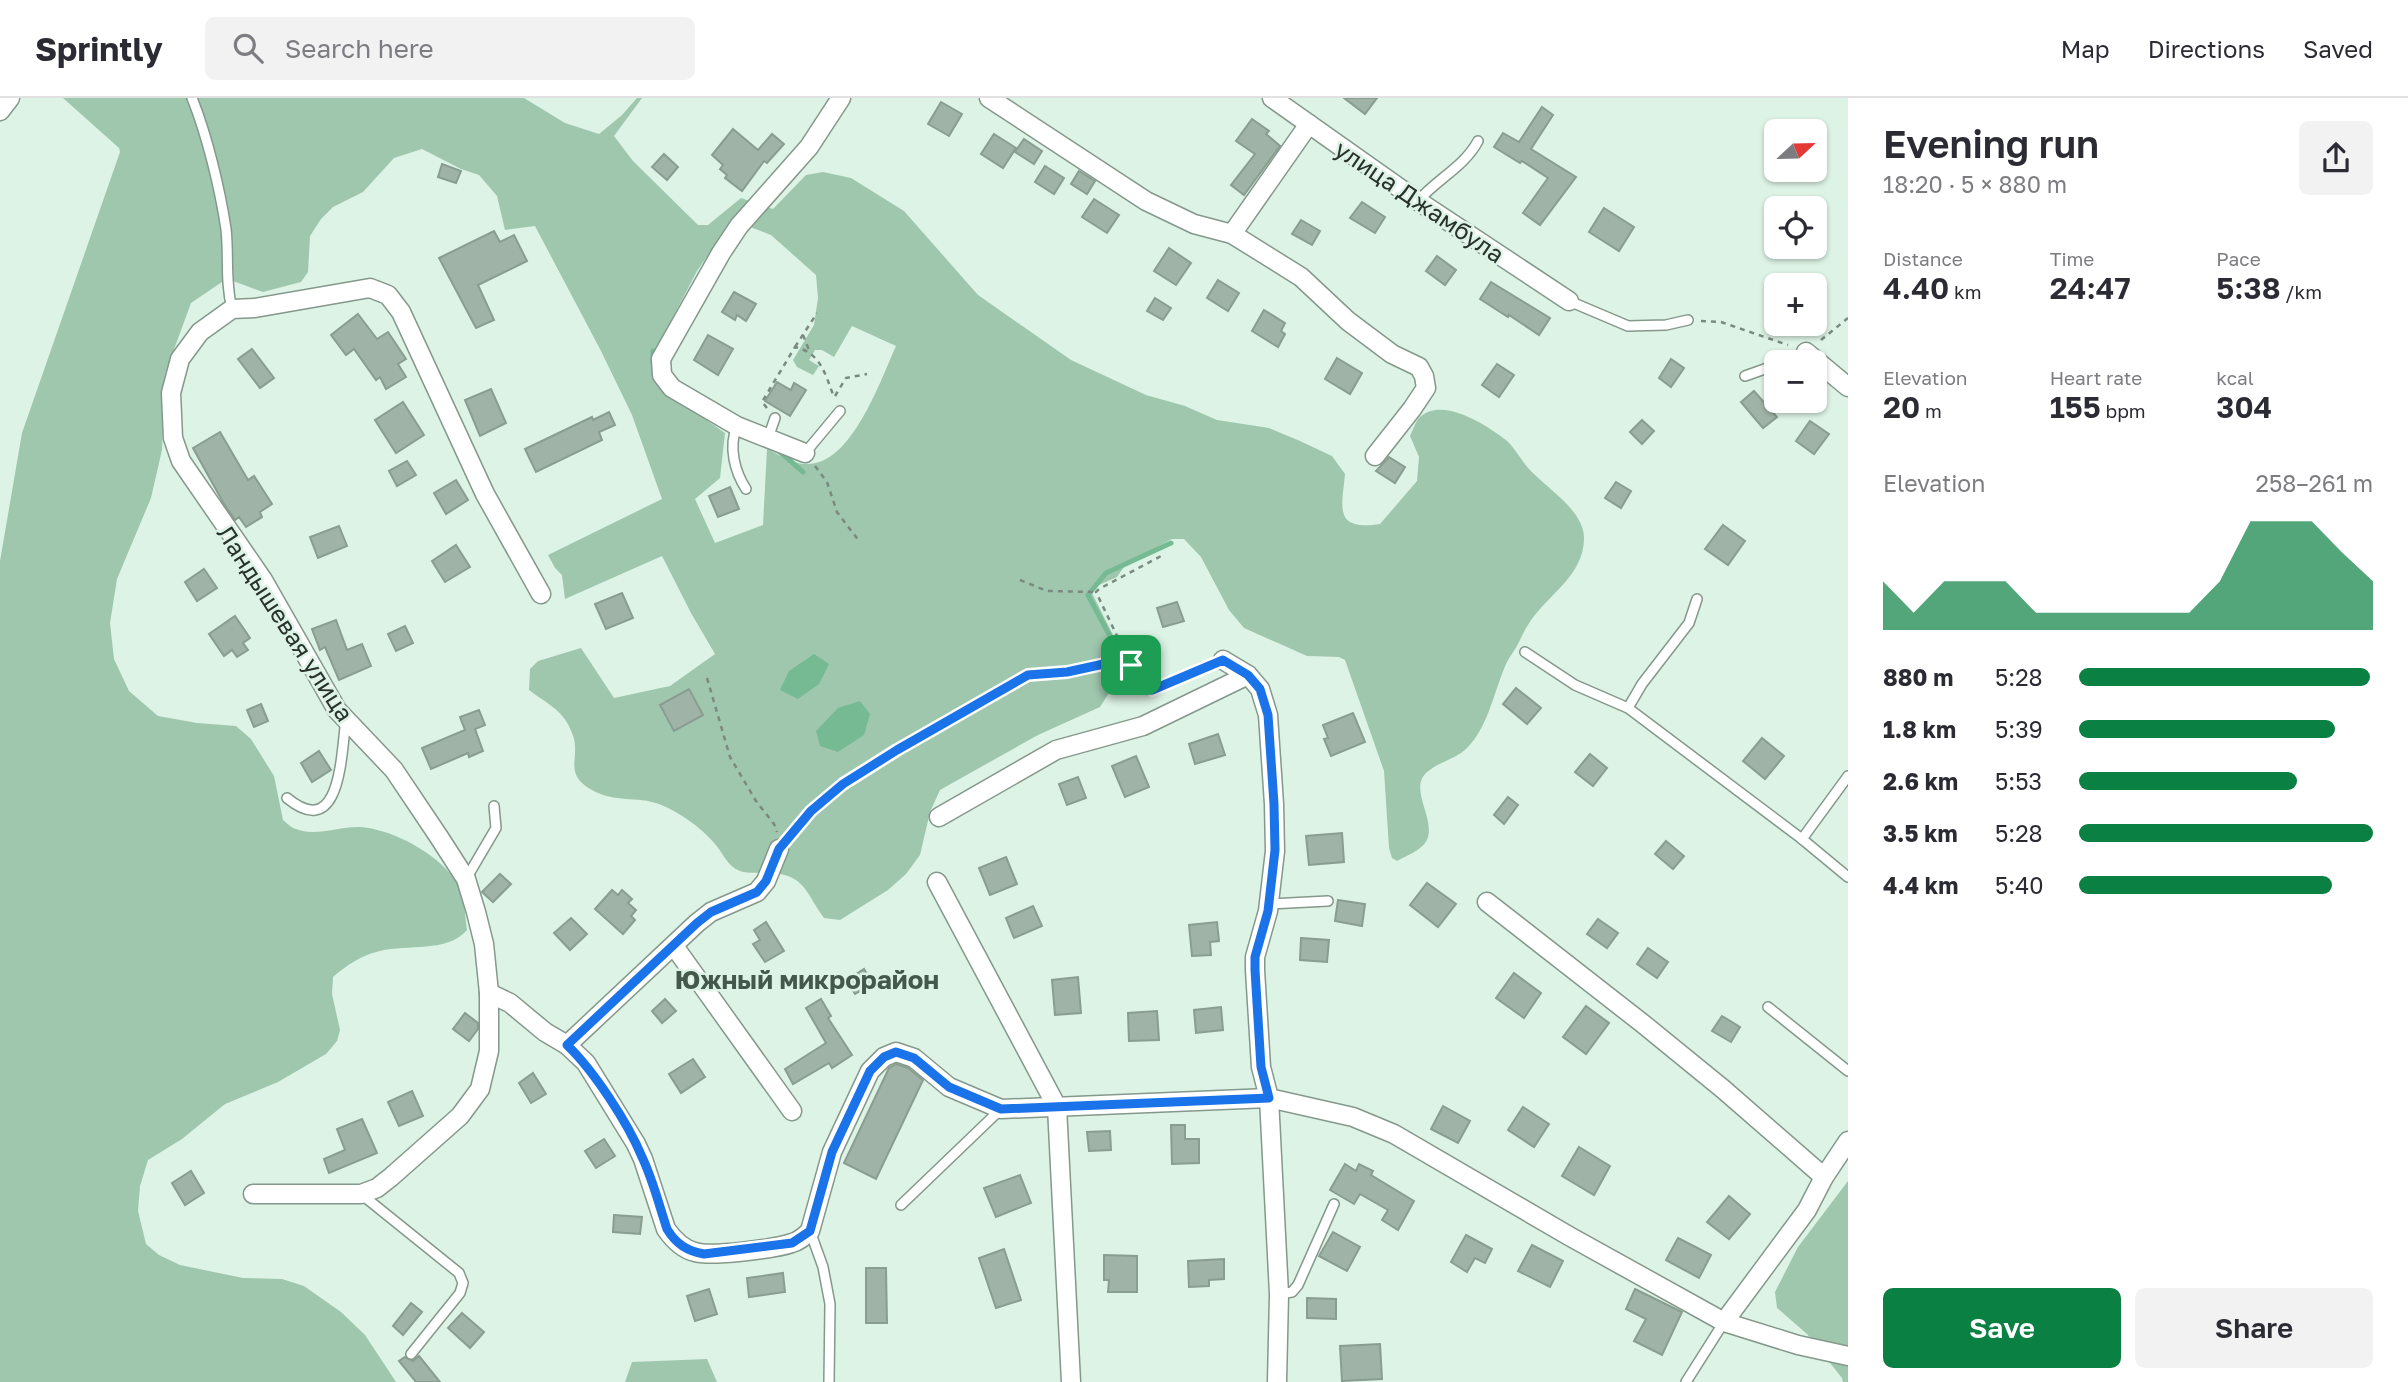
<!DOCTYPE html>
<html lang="en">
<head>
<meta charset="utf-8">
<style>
	body { margin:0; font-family:"Golos Text",sans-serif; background:#f2f2f3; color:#2b2b33; height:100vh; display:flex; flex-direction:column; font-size:26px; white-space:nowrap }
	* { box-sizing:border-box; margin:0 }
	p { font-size:23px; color:#7c7c81 }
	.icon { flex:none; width:38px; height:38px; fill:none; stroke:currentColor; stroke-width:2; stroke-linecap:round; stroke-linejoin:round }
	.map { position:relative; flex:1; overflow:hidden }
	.sheet { display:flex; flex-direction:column; background:#fff; width:560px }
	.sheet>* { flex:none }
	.needle { width:46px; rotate:68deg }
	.fabs { position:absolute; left:1764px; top:21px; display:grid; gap:14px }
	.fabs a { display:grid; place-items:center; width:63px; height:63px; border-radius:10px; background:#fff; box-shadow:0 2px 5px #0004; font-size:35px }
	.pin { position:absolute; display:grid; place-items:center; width:60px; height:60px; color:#fff; margin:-30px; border-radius:14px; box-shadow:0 4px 10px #0006 }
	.round { display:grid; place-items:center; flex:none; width:74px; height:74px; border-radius:10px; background:#f2f2f3 }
	.head { display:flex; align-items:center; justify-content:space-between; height:119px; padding:0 35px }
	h1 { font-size:38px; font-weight:600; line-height:52px }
	.stats { display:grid; grid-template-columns:repeat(3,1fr); gap:10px; height:119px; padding:7px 35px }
	.stats div { display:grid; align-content:center }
	.stats b { font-size:30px; font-weight:600 }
	.stats small { font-size:19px; font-weight:400 }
	.stats p { font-size:19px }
	.chart { height:196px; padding:14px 35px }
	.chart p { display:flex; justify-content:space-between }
	.chart svg { width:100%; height:126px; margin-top:7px; fill:#0b8043; opacity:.7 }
	.primary-button { display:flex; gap:14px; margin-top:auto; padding:14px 35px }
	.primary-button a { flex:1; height:80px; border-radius:10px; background:#0b8043; color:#fff; font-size:28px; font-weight:600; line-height:80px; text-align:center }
	.primary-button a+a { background:#f2f2f3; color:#2b2b33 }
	ul { padding:0 35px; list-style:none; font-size:23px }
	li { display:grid; grid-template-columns:112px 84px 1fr; align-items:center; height:52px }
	li i { height:18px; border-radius:9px; background:#0b8043 }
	header { display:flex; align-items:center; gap:42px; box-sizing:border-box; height:98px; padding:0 35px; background:#fff; border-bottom:2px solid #e1e1e2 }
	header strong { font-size:33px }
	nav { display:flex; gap:38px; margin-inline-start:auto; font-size:24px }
	.search { width:490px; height:63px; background:#f2f2f3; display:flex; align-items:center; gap:18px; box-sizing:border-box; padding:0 24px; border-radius:10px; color:#7c7c81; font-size:26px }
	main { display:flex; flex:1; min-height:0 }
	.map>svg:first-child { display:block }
</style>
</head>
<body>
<header>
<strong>Sprintly</strong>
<div class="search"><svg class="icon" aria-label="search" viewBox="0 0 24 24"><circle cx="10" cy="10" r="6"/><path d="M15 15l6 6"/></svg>Search here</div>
<nav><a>Map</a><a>Directions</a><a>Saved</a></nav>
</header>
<main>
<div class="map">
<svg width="1848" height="1284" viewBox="0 0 1848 1284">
	<rect width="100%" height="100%" fill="#ddf3e5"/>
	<g fill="#9fc7ae" fill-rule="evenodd">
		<path d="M63 0H524L565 25 599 36 622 17 637 0H642L614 38 633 63 698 127H708L741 100 773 111 806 77 823 74 851 80 904 113 978 197 1071 262 1146 297 1185 308 1217 322 1269 330 1300 343 1332 358 1345 376C1342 409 1333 433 1380 426L1417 383 1419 359 1410 338C1413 332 1415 324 1420 319 1442 298 1487 327 1506 342 1515 350 1521 362 1529 371 1546 390 1584 412 1584 440 1584 479 1546 497 1528 527 1524 533 1521 540 1518 546 1515 552 1510 558 1507 564 1494 592 1489 628 1467 650 1456 661 1438 664 1426 675 1409 692 1436 721 1427 742 1422 752 1406 758 1397 763L1392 760 1389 750 1384 673 1345 562 1339 559 1307 558 1244 530 1229 512 1201 459 1184 441H1172L1126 466 1117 479 1090 491 1113 537 1123 573 1100 609 1038 637 940 692 930 714 920 757 906 776 888 792 840 822 824 820C806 796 806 777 771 775 762 774 748 776 740 773 727 768 723 755 715 746 701 729 679 714 659 706 637 698 615 705 592 692 564 677 579 661 574 641 573 636 570 631 568 626 559 610 543 603 529 592L530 571 538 563 581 550 614 600 670 588 715 556 691 515 662 458 565 501 562 477 555 470 548 457 662 401 632 317 601 253 535 128 505 132 497 98 479 77 461 71 422 51 394 60 363 94 333 109 321 121 310 138 308 174 301 184 263 194 233 183 222 184 191 205 165 276 162 352 151 400 117 481 110 525 114 561 129 593 158 618 197 625 236 628 251 641 274 678 283 722C287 725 291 730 296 731 315 739 340 728 360 729 394 731 450 761 461 794 465 806 465 819 467 832 447 855 408 846 380 853 362 857 347 867 333 879L332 896 340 932 337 943 326 956 278 984 225 1006 182 1041 148 1062 140 1088 138 1113 146 1146 159 1157 180 1167 243 1180 282 1181 304 1188 341 1214 365 1237 396 1284H0V463L22 335 120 54 119 50ZM740 125 771 137 816 177 818 200 814 227 793 262 797 269 813 277 819 268 809 262 815 252H822L834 259 852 228 896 248C881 281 852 366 808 366 794 367 780 357 767 351L763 427 715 445 695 401 720 380 725 335 661 290 657 264 661 242 697 173 727 130Z"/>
		<path d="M1848 1083V1284H1843L1842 1280 1807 1236 1777 1210 1775 1194 1798 1149Z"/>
		<path d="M707 1261 717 1284H625L632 1264Z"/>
	</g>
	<g fill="#76ba93">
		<path d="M814 556 829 566 819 586 798 601 780 592 789 573Z"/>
		<path d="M860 603 870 616 864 637 838 654 820 648 816 633 838 610Z"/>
	</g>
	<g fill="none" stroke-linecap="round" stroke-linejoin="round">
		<g stroke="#76ba93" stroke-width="5">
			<path d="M653 265V253"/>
			<path d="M779 353 803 374"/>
			<path d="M1148 595 1136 587 1088 497 1106 475 1171 445"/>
		</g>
	</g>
	<g fill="#9fb4a7" stroke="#899d90" stroke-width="2">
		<path d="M1344 0H1377L1365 16Z"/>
		<path d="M941 4 962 16 949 38 928 26Z"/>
		<path d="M1542 9 1553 17 1531 51 1576 79 1540 127 1523 115 1548 80 1522 63 1520 65 1494 49 1503 35 1519 44Z"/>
		<path d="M1252 21 1269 33 1266 36 1280 48 1244 97 1231 87 1255 56 1236 43Z"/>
		<path d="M733 31 758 52 772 36 784 46 767 65 764 63 742 93 725 80 727 77 720 71 723 67 712 57Z"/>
		<path d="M994 36 1016 50 1003 70 981 56Z"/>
		<path d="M1024 41 1042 53 1034 66 1015 54Z"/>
		<path d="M664 56 678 69 667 82 652 69Z"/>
		<path d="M442 66 461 73 456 85 438 79Z"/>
		<path d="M1045 68 1064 80 1054 96 1035 84Z"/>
		<path d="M1079 73 1095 83 1087 96 1071 86Z"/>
		<path d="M1094 101 1119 117 1107 135 1082 119Z"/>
		<path d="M1362 104 1385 119 1375 135 1350 120Z"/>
		<path d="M1604 110 1634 129 1619 153 1589 134Z"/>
		<path d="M1301 122 1320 133 1312 147 1292 136Z"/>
		<path d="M494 133 500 144 514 137 527 163 478 187 494 222 476 230 439 160Z"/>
		<path d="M1169 150 1191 165 1176 187 1154 173Z"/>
		<path d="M1437 158 1456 172 1445 187 1426 173Z"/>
		<path d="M1218 182 1239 195 1228 213 1207 200Z"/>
		<path d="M1491 184 1550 220 1539 237 1509 217 1508 219 1480 201Z"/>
		<path d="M734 194 756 206 746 223 737 217 735 222 722 214Z"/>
		<path d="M1155 200 1171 210 1163 222 1147 213Z"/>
		<path d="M1264 212 1285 225 1281 233 1285 236 1278 249 1252 233Z"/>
		<path d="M358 216 377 241 388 234 406 261 398 266 406 279 386 291 380 279 376 282 354 251 346 257 331 237Z"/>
		<path d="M708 237 733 251 718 277 694 262Z"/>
		<path d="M252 251 274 280 260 290 238 261Z"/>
		<path d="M1337 260 1362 275 1350 296 1325 281Z"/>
		<path d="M1671 261 1684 270 1671 289 1659 280Z"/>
		<path d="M1497 266 1514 277 1499 299 1482 287Z"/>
		<path d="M777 284 791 292 794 285 806 292 790 318 765 303Z"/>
		<path d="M491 291 506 325 480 338 465 302Z"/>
		<path d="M1754 293 1777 319 1763 330 1741 304Z"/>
		<path d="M403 304 424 337 396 355 375 322Z"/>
		<path d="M609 314 615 327 599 334 602 342 536 374 525 351 592 319 593 322Z"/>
		<path d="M1642 322 1654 333 1642 346 1630 334Z"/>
		<path d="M1810 323 1829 336 1814 356 1796 343Z"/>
		<path d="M220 334 248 382 254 378 272 406 260 414 262 419 246 429 239 419 235 422 224 406 193 350Z"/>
		<path d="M1389 359 1405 369 1395 385 1376 373Z"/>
		<path d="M407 363 416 377 397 388 389 373Z"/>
		<path d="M456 382 468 402 446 416 434 395Z"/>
		<path d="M1616 384 1631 393 1621 410 1605 400Z"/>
		<path d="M730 389 739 411 718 419 709 398Z"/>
		<path d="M1723 427 1745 443 1728 467 1705 451Z"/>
		<path d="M339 428 347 448 318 460 310 439Z"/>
		<path d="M456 447 470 469 445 484 432 463Z"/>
		<path d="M204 471 217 490 197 503 185 484Z"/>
		<path d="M622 495 633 520 606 531 595 506Z"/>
		<path d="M1177 504 1184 523 1163 529 1157 510Z"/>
		<path d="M235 518 250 540 243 545 248 552 237 559 232 552 224 558 209 536Z"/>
		<path d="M336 522 347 552 362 546 371 568 339 582 325 549 320 552 312 531Z"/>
		<path d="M405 528 413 545 396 553 388 536Z"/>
		<path d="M1516 590 1541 610 1527 626 1503 606Z"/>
		<path d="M689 591 703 617 674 633 660 607Z"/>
		<path d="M261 606 268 623 254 629 247 612Z"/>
		<path d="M479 612 485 627 475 631 483 653 469 659 468 655 431 671 422 650 465 632 460 619Z"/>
		<path d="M1353 615 1365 644 1331 658 1324 641 1328 640 1323 627Z"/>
		<path d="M1218 636 1225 657 1195 666 1189 646Z"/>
		<path d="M1762 640 1784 658 1765 681 1743 663Z"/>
		<path d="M319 653 331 672 312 684 301 665Z"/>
		<path d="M1590 656 1607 670 1593 688 1575 674Z"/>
		<path d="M1136 658 1149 689 1125 699 1112 668Z"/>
		<path d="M1078 679 1086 700 1067 707 1059 686Z"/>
		<path d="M1508 699 1518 707 1504 726 1494 717Z"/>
		<path d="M1342 735 1344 764 1309 767 1306 738Z"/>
		<path d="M1666 743 1684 758 1673 771 1655 756Z"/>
		<path d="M1006 759 1017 786 990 797 979 770Z"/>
		<path d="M500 776 511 786 493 804 482 794Z"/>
		<path d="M1427 785 1456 806 1438 829 1410 807Z"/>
		<path d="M612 792 618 797 622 792 632 801 628 805 636 812 631 818 635 822 623 836 595 811Z"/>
		<path d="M1338 802 1365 806 1362 828 1335 823Z"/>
		<path d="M1033 808 1042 828 1014 840 1006 820Z"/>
		<path d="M571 820 587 836 570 852 554 835Z"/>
		<path d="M1598 821 1618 835 1607 850 1587 836Z"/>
		<path d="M766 824 784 853 765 864 753 846 760 842 754 832Z"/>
		<path d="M1217 824 1219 843 1210 844 1211 857 1192 858 1189 827Z"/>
		<path d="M1301 840 1329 842 1327 864 1300 862Z"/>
		<path d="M1648 850 1668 864 1657 880 1637 866Z"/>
		<path d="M864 871 873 886 855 896 847 882Z"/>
		<path d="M1514 875 1541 895 1524 920 1496 900Z"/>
		<path d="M1078 879 1081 915 1055 917 1052 882Z"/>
		<path d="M665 901 676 913 662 925 652 913Z"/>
		<path d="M821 901 831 918 828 920 852 957 832 970 829 965 793 986 785 971 826 945 806 910Z"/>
		<path d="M1586 908 1609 925 1586 956 1563 939Z"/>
		<path d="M1221 909 1223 932 1196 935 1194 912Z"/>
		<path d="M1157 913 1159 942 1129 943 1128 915Z"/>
		<path d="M465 915 478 925V931L469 943 453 931Z"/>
		<path d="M1722 918 1740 929 1731 944 1712 933Z"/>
		<path d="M693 961 705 979 681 995 669 976Z"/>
		<path d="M896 966 908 970 923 982 876 1081 844 1065 889 970Z"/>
		<path d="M533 975 546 996 531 1005 519 985Z"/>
		<path d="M412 993 423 1018 399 1028 388 1004Z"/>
		<path d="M1443 1008 1470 1023 1458 1045 1431 1031Z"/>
		<path d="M1523 1009 1549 1026 1534 1049 1508 1032Z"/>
		<path d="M362 1021 377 1055 329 1075 324 1061 345 1052 337 1031Z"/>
		<path d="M1171 1027H1185V1041H1199V1065L1172 1066Z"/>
		<path d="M1110 1033 1111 1052 1089 1053 1087 1034Z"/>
		<path d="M604 1041 615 1058 596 1070 585 1053Z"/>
		<path d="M1579 1049 1610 1068 1594 1097 1562 1078Z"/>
		<path d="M1345 1066 1356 1073 1359 1066 1373 1073 1371 1077 1414 1103 1398 1132 1382 1122 1388 1112 1360 1096 1354 1106 1330 1092Z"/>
		<path d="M191 1073 204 1095 185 1107 172 1085Z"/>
		<path d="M1020 1077 1031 1105 996 1119 984 1090Z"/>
		<path d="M1729 1098 1750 1116 1729 1141 1707 1124Z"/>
		<path d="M614 1117 642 1119 640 1136 613 1134Z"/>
		<path d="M1333 1134 1360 1149 1347 1173 1319 1158Z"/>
		<path d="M1466 1137 1492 1151 1485 1165 1475 1160 1467 1174 1451 1164Z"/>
		<path d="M1678 1140 1711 1157 1699 1180 1666 1162Z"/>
		<path d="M1532 1147 1563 1163 1550 1189 1518 1173Z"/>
		<path d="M1004 1151 1021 1202 996 1210 979 1160Z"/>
		<path d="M1104 1157 1137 1158V1194H1108L1109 1182H1104Z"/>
		<path d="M1224 1161V1181L1209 1182V1188L1189 1189 1188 1163Z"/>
		<path d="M866 1170H886L887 1225H866Z"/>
		<path d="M783 1175 785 1194 749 1199 747 1180Z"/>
		<path d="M709 1191 717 1216 695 1223 687 1198Z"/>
		<path d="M1635 1191 1682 1214 1662 1257 1634 1243 1646 1221 1626 1211Z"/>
		<path d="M1307 1200 1336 1201V1221L1307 1220Z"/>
		<path d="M411 1205 422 1214 403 1237 393 1228Z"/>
		<path d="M462 1215 484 1234 470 1250 448 1230Z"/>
		<path d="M1380 1246 1382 1281 1342 1283 1340 1248Z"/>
		<path d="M419 1258 440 1284H416L399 1263 405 1259 413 1263Z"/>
	</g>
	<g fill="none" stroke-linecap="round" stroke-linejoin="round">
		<defs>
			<g id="lane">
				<path d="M192 0C207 37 220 91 226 131 229 158 225 184 232 211"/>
				<path d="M1418 103C1437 81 1464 69 1478 43"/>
				<path d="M1569 203 1628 228 1666 227 1688 222"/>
				<path d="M1783 264 1806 254"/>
				<path d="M1745 278 1776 267"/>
				<path d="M737 328C728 349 735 374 746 391"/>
				<path d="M768 340 775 320"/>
				<path d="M805 355 840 313"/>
				<path d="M1697 501 1689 525 1642 586 1628 610 1802 741 1848 779"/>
				<path d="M1525 554 1575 587 1628 610"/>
				<path d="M287 700C342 745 341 653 346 622"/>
				<path d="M1802 741 1848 678"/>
				<path d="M466 781 496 730 494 708"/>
				<path d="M1268 806 1328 803"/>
				<path d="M1768 909 1848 973"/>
				<path d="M361 1096 459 1175 463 1185 460 1195 411 1256"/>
				<path d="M901 1107 1001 1011"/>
				<path d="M810 1133 823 1169 830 1206 829 1284"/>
				<path d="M1279 1196 1292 1194 1298 1187 1334 1106"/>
				<path d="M1686 1284 1724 1224"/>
			</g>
			<g id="street">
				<path d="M989 0 1146 103 1194 126 1232 136 1301 179 1348 223 1392 256 1419 269 1424 278 1426 290 1412 311 1375 358"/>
				<path d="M1272 0 1418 103 1569 203"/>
				<path d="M0 13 10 0"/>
				<path d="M1232 136 1309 26"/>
				<path d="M1806 254 1848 289"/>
				<path d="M805 355 737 328 672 290 662 277 661 261 721 155 739 128 809 49 841 0"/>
				<path d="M1223 562 1248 577 1260 591 1268 617 1274 706 1275 753 1268 813 1255 859V872L1261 969 1269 1000 1279 1196 1277 1284"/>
				<path d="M939 719 1056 652 1143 628 1248 577"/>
				<path d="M937 784 1057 1009 1071 1284"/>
				<path d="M1487 804 1642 925 1723 991 1824 1079"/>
				<path d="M674 848 792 1013"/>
				<path d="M489 895 510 905 545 934 567 947 586 965 636 1046 643 1061 666 1131C673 1141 682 1151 695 1154 711 1159 774 1151 792 1145 799 1143 805 1138 810 1133L832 1054 870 973 884 959 896 954 914 960 949 989 1001 1011 1269 1000 1353 1019 1394 1036 1569 1138 1724 1224 1798 1247 1848 1258"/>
				<path d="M567 947 697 825 711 814 757 794 766 783 779 751"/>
				<path d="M253 1096H361L377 1090 391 1079 460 1018 480 991 489 953V895L484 846 476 814 466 781 439 739 394 672 337 612 263 482 181 363 173 340 171 295 180 261 200 234 232 211 255 210 370 190 388 197 401 214 485 396 541 496"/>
				<path d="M1724 1224 1807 1112 1824 1079 1848 1043"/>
			</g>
		</defs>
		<use href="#lane" stroke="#84988b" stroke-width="12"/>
		<use href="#street" stroke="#84988b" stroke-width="21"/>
		<g stroke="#7b8a80" stroke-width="2.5" stroke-dasharray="5 5" stroke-linecap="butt">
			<path d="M1701 223 1721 224 1788 247"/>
			<path d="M803 237 809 252"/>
			<path d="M1821 242 1848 220"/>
			<path d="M795 249 817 215"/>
			<path d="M835 298 846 280 867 276"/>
			<path d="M767 310 762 304 795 249C821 255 825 276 834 299"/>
			<path d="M815 368 827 384 837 414 859 443"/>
			<path d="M1020 482 1047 493 1096 494"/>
			<path d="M1131 567 1096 494 1099 491 1163 457"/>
			<path d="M707 580 730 659 756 703 774 726 777 734"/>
			<path d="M790 738 811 713 843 686 897 652 1029 577 1067 574 1113 564 1131 567 1152 592 1208 567"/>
		</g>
		<use href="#lane" stroke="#fff" stroke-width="9"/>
		<use href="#street" stroke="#fff" stroke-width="18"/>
	</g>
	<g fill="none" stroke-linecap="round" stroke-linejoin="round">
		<defs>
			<path id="route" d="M1223 562 1248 577 1260 591 1268 617 1274 706 1275 752 1268 813 1255 859V872L1261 969 1269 1000 1001 1011 949 989 914 960 896 954 884 959 870 973 832 1054 810 1133 792 1145 704 1156C687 1153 676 1146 667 1131 659 1107 653 1082 642 1059 628 1025 594 973 567 947L697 825 711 814 757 794 766 783 779 751 811 713 843 686 897 652 1028 577 1067 574 1113 564 1131 567 1152 592Z"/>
		</defs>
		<use href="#route" stroke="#fff" stroke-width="14"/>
		<use href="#route" stroke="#1a73e8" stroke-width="9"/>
	</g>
	<g text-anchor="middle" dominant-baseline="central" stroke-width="5" stroke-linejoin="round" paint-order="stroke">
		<g font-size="24" fill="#28312b" stroke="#ddf3e5">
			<text transform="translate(1420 103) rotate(34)">улица Джамбула</text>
			<text transform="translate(286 525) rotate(57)">Ландышевая улица</text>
		</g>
		<g font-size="26" font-weight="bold" fill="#45584c" stroke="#ddf3e5">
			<text x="807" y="881">Южный микрорайон</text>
		</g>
	</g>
</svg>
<div class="fabs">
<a><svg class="needle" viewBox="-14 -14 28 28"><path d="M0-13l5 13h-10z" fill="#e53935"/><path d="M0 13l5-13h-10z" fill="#7c7c81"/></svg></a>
<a><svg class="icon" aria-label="locate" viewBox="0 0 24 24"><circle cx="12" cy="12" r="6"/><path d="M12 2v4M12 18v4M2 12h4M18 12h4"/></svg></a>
<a>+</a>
<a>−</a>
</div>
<div class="pin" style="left:1131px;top:567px;background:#1e9e55"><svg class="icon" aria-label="arrive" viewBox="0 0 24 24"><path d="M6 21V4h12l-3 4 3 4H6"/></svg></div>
</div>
<section class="sheet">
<div class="head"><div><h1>Evening run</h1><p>18:20 · 5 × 880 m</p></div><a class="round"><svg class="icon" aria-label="share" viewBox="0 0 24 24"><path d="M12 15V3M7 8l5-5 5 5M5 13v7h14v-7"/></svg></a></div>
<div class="stats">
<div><p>Distance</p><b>4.40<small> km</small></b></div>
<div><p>Time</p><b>24:47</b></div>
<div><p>Pace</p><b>5:38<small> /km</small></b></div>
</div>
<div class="stats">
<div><p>Elevation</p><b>20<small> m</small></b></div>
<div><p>Heart rate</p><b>155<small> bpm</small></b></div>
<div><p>kcal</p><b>304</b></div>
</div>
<div class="chart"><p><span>Elevation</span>258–261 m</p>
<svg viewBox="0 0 160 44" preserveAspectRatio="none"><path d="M0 44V27L10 38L20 27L30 27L40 27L50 38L60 38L70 38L80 38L90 38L100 38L110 27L120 6L130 6L140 6L150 17L160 27V44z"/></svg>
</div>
<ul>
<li><b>880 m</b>5:28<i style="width:99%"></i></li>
<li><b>1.8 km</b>5:39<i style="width:87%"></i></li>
<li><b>2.6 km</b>5:53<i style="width:74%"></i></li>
<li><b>3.5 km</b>5:28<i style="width:100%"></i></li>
<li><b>4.4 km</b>5:40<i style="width:86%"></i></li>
</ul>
<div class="primary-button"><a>Save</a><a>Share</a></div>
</section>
</main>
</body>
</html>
